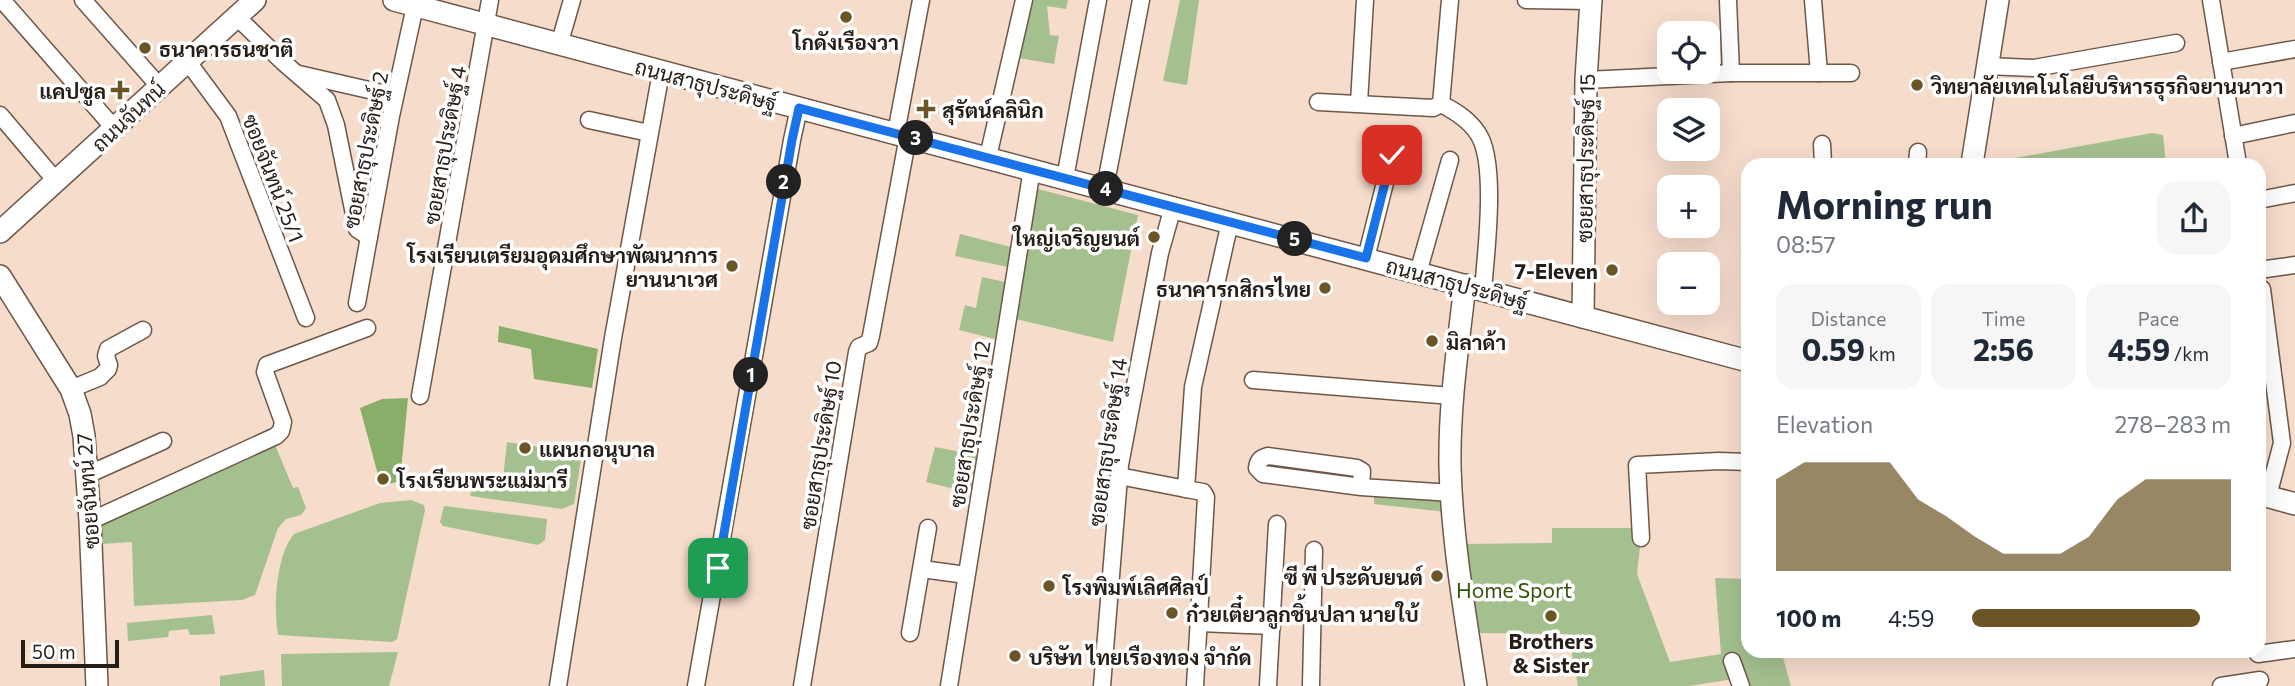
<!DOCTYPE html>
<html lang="en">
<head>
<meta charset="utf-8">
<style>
	body { margin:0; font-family:Commissioner,Sarabun,sans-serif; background:#f6f6f7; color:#1f2937; height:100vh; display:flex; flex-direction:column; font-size:26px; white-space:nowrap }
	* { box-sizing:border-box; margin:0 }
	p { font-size:23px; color:#747a83 }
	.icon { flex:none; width:38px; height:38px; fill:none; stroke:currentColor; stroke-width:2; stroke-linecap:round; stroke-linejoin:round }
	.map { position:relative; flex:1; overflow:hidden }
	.panel { position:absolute; left:1741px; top:158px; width:525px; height:500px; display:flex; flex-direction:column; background:#fff; border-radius:21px; box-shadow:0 7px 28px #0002 }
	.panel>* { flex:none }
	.controls { position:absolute; left:1657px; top:21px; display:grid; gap:14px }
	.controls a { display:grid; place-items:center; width:63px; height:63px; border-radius:14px; background:#fff; box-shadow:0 7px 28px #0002; font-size:35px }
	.scale { position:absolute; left:21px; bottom:18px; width:98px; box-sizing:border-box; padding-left:7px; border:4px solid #261d17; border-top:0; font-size:19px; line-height:24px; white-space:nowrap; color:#261d17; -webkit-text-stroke:5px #fff; paint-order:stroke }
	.pin { position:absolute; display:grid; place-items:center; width:60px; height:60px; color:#fff; margin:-30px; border-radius:14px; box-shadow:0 4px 10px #0006 }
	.km { position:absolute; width:35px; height:35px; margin:-18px; border-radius:50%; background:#222; color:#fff; font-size:19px; line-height:35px; text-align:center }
	.round { display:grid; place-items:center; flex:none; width:74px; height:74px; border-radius:21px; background:#f6f6f7 }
	.head { display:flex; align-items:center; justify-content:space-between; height:119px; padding:0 35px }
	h1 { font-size:38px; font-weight:700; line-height:52px }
	.stats { display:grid; grid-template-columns:repeat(3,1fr); gap:10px; height:119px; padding:7px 35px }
	.stats div { display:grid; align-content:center; border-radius:18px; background:#f6f6f7; text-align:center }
	.stats b { font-size:30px; font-weight:700 }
	.stats small { font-size:19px; font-weight:400 }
	.stats p { font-size:19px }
	.chart { height:196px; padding:14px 35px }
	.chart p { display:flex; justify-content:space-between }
	.chart svg { width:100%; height:126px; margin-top:7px; fill:#6c5525; opacity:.7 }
	ul { padding:0 35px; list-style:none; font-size:23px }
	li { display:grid; grid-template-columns:112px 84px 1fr; align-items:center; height:52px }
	li i { height:18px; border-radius:9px; background:#6c5525 }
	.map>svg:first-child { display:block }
</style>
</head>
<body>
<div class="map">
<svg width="2295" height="686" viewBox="0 0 2295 686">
	<rect width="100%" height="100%" fill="#f6dccb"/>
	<g fill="#a4c08f">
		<path d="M1031 0H1068L1066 9 1047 6 1050 35 1059 36 1054 64 1019 58Z"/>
		<path d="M1180 0H1199L1187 85 1163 81Z"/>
		<path d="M2152 133 2163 135 2166 164H1998L1999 161Z"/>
		<path d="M1038 189 1138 215 1113 342 1012 318Z"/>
		<path d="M960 234 1011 247 1008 267 955 256Z"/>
		<path d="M982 277 1005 282 995 339 959 330 965 305 976 308Z"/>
		<path d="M273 440 293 488 298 487 306 508 301 515 286 519 278 528 255 595 242 600 134 606 132 542 102 544 101 518Z"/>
		<path d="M507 442 582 453 574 504 562 509 470 496 473 484 502 487Z"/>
		<path d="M935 447 977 455 971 493 926 482Z"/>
		<path d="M1374 492 1445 497 1446 512 1374 504Z"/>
		<path d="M411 500 424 505 425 510 397 639 392 642 278 635C273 607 276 555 294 534L380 503Z"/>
		<path d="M444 506 547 519 545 540 538 545 443 526 440 522Z"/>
		<path d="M1552 528H1638L1641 538 1637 574 1670 662 1721 654 1715 578 1748 579V651H1781L1791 686H1745L1734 679 1689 686H1578L1568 634 1474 633 1465 544 1552 543Z"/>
		<path d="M212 615 215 634 190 635 188 629 169 631 168 637 128 641 127 623Z"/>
		<path d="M398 652 389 686H282L281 654Z"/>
		<path d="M264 670 265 686H220V676Z"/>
	</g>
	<g fill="#89ae6a">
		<path d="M499 326 598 349 592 388 534 379 531 349 498 342Z"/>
		<path d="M408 398 400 481 381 486 360 408 382 399Z"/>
	</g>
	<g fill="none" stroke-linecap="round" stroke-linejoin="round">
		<defs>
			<g id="street">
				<path d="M2 0 114 128"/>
				<path d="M83 0 159 86"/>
				<path d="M1526 0 1591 1"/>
				<path d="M1728 0 1731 73"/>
				<path d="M2211 0 2238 164"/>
				<path d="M237 17 283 62 327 100 336 125 357 229 369 237"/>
				<path d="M559 45 572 0"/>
				<path d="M188 62 228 116 306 318"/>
				<path d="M2221 62 2295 49"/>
				<path d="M1986 66 2034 68 2176 43"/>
				<path d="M1819 73H1851"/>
				<path d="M299 74 395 96"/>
				<path d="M1586 80 1731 73H1819L1813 0"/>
				<path d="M1318 102 1433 108 1441 104 1450 0"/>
				<path d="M1359 103 1365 0"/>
				<path d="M1441 104C1457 112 1473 122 1481 139 1496 172 1486 253 1483 290"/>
				<path d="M0 115 56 181"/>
				<path d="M589 120 649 133"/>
				<path d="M896 133 921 0"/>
				<path d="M2233 136 2295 123"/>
				<path d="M1822 144 1823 164"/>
				<path d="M988 157 1024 0"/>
				<path d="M1917 164 1918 152"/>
				<path d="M1065 178 1098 0"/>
				<path d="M1105 188 1141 0"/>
				<path d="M2259 200 2295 193"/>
				<path d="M1366 258 1392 155"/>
				<path d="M2259 270 2295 265"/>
				<path d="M1418 273 1450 160"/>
				<path d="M2262 289 2282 443 2268 496"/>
				<path d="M357 303 391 116 415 6"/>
				<path d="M1253 380 1452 396"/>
				<path d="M71 389 100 377 108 369 109 365 106 356 108 349 143 330"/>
				<path d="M420 396 490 0"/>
				<path d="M87 475 163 441"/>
				<path d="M1119 476 1186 489"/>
				<path d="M1361 487 1362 471 1357 468 1268 456C1261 458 1258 460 1257 468L1263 474 1361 487 1452 493"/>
				<path d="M90 521 276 436 281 431 283 422 265 372 267 365 367 328"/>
				<path d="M1641 538 1637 465 1719 461 1748 462"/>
				<path d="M922 569 966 575"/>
				<path d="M1199 623 1272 626"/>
				<path d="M910 633 928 528"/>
				<path d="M2258 654 2295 649"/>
				<path d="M1732 661 1741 686"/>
				<path d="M558 686 613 338 661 72"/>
				<path d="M696 686 792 140 799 108"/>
				<path d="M802 686 857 352 859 347 869 343 871 336 908 136"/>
				<path d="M949 686 1032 169"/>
				<path d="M1102 686 1120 465 1160 253 1173 207"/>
				<path d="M1195 686 1206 497 1203 492 1186 489 1193 387 1230 222"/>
				<path d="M1268 686 1277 524"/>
				<path d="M1311 686 1314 550"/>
				<path d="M2221 686 2260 680"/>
			</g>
			<g id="secondary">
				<path d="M394 0 1748 361"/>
				<path d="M1972 164 1998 0"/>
				<path d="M0 232 255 0"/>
				<path d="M0 276 71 389 80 414 84 436 90 521 97 686"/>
				<path d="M1465 285C1458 346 1449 406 1450 467 1452 540 1465 614 1476 686"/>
				<path d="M1583 317 1586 80 1591 0"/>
				<path d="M2259 494 2295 504"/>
			</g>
		</defs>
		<use href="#street" stroke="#6d5748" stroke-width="19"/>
		<use href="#secondary" stroke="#6d5748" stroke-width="24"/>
		<use href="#street" stroke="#fff" stroke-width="16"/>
		<use href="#secondary" stroke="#fff" stroke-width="21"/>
	</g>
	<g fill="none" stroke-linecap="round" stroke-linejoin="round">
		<defs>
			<path id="route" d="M718 568 792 140 799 108 1366 258 1392 155"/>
		</defs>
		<use href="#route" stroke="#fff" stroke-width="14"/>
		<use href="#route" stroke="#1a73e8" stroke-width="9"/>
	</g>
	<g fill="#6c5525" stroke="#fff" stroke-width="2.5">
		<circle cx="846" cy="17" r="7"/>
		<circle cx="145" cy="48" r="7"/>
		<circle cx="1917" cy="85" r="7"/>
		<path d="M116.5 79.5h7v7h7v7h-7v7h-7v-7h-7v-7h7z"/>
		<path d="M922.5 98.5h7v7h7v7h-7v7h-7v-7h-7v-7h7z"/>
		<circle cx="1154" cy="237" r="7"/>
		<circle cx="732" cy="266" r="7"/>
		<circle cx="1612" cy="270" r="7"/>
		<circle cx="1325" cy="288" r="7"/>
		<circle cx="1432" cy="341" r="7"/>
		<circle cx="525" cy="448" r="7"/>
		<circle cx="383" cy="479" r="7"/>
		<circle cx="1437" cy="576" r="7"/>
		<circle cx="1049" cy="586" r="7"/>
		<circle cx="1172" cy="613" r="7"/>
		<circle cx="1551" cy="616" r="7"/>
		<circle cx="1015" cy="656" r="7"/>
	</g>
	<g text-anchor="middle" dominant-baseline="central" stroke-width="7" stroke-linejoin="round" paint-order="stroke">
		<g font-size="21" font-weight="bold" fill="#261d17" stroke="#fff" text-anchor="start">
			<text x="846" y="41" text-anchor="middle">โกดังเรืองวา</text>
			<text x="159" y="48">ธนาคารธนชาติ</text>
			<text x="1931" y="85">วิทยาลัยเทคโนโลยีบริหารธุรกิจยานนาวา</text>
			<text x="106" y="90" text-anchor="end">แคปซูล</text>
			<text x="942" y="109">สุรัตน์คลินิก</text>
			<text x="1140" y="237" text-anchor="end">ใหญ่เจริญยนต์</text>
			<text x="718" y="254" text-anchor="end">โรงเรียนเตรียมอุดมศึกษาพัฒนาการ<tspan x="718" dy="24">ยานนาเวศ</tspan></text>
			<text x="1598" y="270" text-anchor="end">7-Eleven</text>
			<text x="1311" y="288" text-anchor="end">ธนาคารกสิกรไทย</text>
			<text x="1446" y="341">มิลาด้า</text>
			<text x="539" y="448">แผนกอนุบาล</text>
			<text x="397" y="479">โรงเรียนพระแม่มารี</text>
			<text x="1423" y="576" text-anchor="end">ซี พี ประดับยนต์</text>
			<text x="1063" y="586">โรงพิมพ์เลิศศิลป์</text>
			<text x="1186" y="613">ก๋วยเตี๋ยวลูกชิ้นปลา นายใบ้</text>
			<text x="1551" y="640" text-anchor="middle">Brothers<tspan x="1551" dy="24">&amp; Sister</tspan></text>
			<text x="1029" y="656">บริษัท ไทยเรืองทอง จำกัด</text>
		</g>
		<g font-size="21" fill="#261d17" stroke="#fff">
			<text transform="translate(706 84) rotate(15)">ถนนสาธุประดิษฐ์</text>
			<text transform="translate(128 116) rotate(-43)">ถนนจันทน์</text>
			<text transform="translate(444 145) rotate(-80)">ซอยสาธุประดิษฐ์ 4</text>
			<text transform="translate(365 150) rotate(-79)">ซอยสาธุประดิษฐ์ 2</text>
			<text transform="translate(1585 158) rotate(-89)">ซอยสาธุประดิษฐ์ 15</text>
			<text transform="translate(274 178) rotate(69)">ซอยจันทน์ 25/1</text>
			<text transform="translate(1457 283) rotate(15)">ถนนสาธุประดิษฐ์</text>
			<text transform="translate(969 424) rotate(-81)">ซอยสาธุประดิษฐ์ 12</text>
			<text transform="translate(1107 442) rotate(-82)">ซอยสาธุประดิษฐ์ 14</text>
			<text transform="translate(820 445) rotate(-81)">ซอยสาธุประดิษฐ์ 10</text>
			<text transform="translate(87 491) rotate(-94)">ซอยจันทน์ 27</text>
		</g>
		<g font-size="21" fill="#315308" stroke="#fff">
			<text x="1514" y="589">Home Sport</text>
		</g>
	</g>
</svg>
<div class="controls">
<a><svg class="icon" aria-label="locate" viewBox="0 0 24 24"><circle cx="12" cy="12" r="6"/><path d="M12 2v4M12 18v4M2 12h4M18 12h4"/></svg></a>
<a><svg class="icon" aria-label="layers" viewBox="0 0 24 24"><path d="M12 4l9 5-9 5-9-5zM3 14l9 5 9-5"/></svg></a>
<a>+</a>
<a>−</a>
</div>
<div class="scale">50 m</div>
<div class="pin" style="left:718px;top:568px;background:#1e9e55"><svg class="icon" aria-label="arrive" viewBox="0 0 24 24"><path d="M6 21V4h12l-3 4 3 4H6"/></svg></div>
<div class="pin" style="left:1392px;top:155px;background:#d93025"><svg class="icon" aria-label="check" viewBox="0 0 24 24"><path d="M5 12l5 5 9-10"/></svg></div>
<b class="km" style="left:751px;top:375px">1</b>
<b class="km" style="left:784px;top:182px">2</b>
<b class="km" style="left:916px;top:138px">3</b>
<b class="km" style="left:1106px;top:189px">4</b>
<b class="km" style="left:1295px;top:239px">5</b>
<section class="panel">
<div class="head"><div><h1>Morning run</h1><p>08:57</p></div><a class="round"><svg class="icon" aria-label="share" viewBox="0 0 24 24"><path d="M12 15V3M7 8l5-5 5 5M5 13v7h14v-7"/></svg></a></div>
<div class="stats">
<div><p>Distance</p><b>0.59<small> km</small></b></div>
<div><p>Time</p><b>2:56</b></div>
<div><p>Pace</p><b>4:59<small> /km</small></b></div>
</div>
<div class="chart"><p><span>Elevation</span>278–283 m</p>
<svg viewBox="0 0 160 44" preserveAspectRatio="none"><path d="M0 44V12L10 6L20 6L30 6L40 6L50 19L60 25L70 32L80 38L90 38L100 38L110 32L120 19L130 12L140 12L150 12L160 12V44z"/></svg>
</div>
<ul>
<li><b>100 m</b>4:59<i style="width:88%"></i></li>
</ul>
</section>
</div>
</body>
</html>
